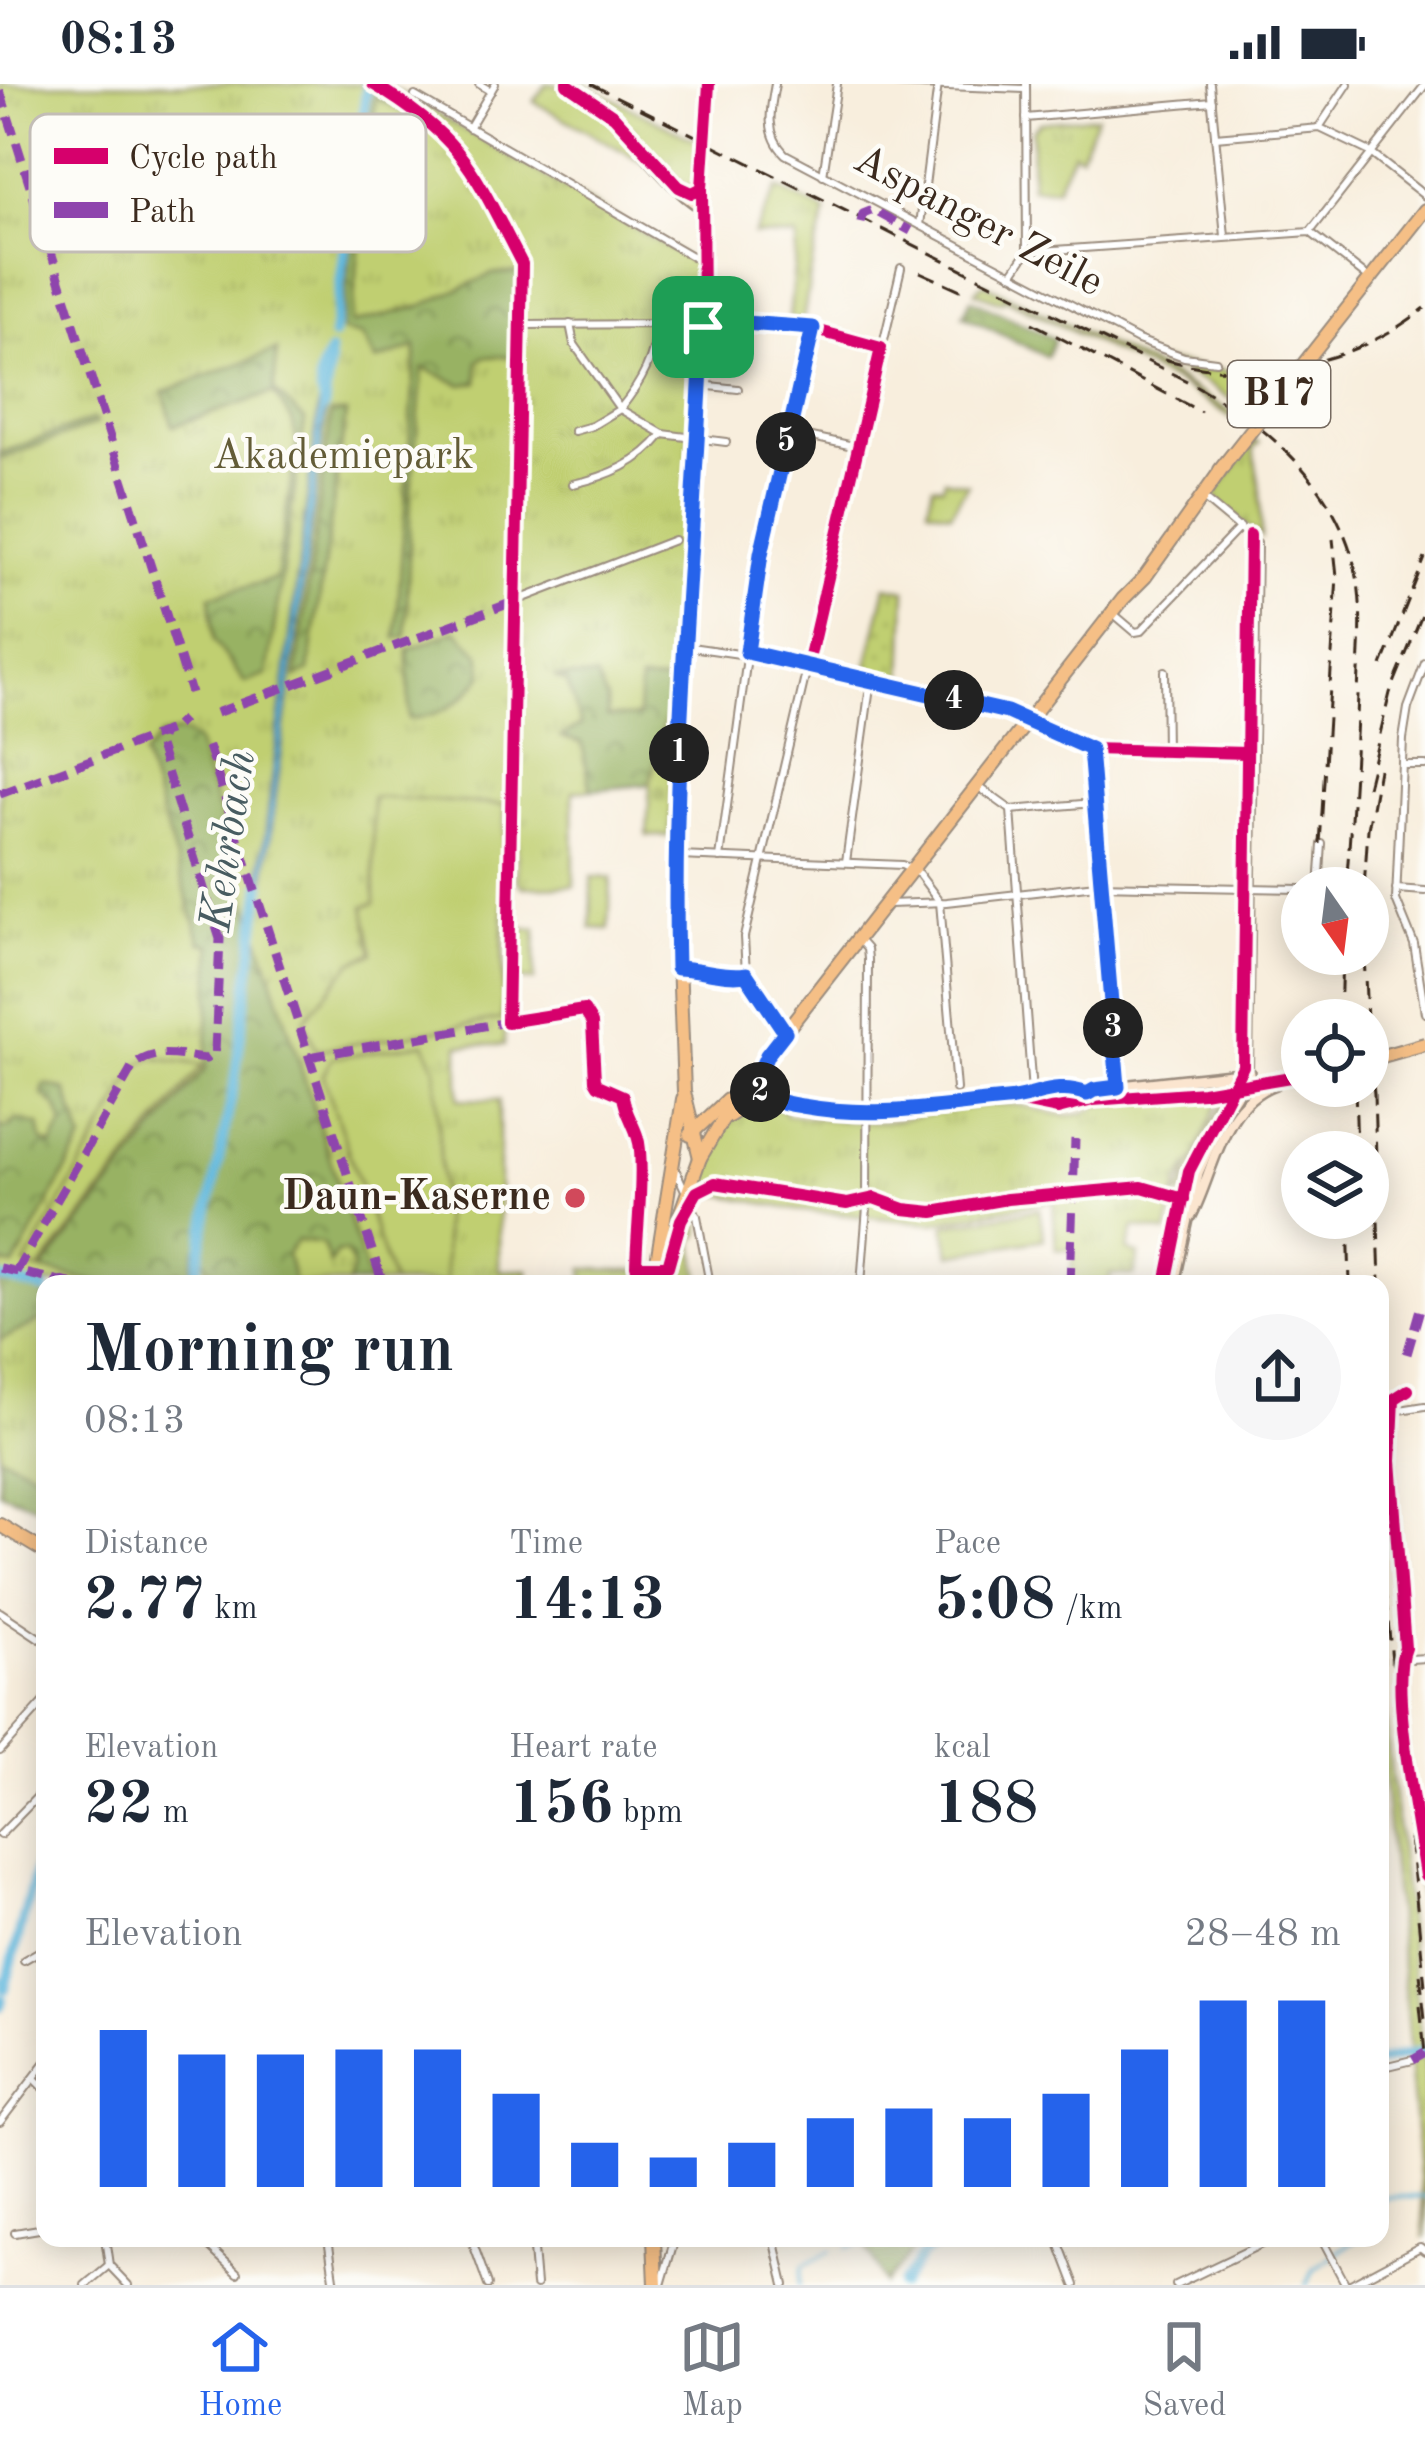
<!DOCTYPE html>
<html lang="en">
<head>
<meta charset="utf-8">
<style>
	body { margin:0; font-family:"Old Standard TT",serif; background:#f6f6f7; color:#1f2937; height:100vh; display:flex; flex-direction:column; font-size:45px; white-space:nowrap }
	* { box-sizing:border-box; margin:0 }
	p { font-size:39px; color:#747a83 }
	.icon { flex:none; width:66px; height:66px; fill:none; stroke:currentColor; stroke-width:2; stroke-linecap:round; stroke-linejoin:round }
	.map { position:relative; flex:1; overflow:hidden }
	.side { position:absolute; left:36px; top:1191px; width:1353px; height:972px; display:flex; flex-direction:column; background:#fff; border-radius:24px; box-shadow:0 6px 30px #0003 }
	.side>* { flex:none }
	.needle { width:78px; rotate:166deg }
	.controls { position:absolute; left:1281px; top:783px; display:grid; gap:24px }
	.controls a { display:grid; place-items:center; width:108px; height:108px; border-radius:50%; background:#fff; box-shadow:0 6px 30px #0003; font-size:60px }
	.pin { position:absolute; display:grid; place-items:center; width:102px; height:102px; color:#fff; margin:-51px; border-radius:24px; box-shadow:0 6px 18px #0006 }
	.km { position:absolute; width:60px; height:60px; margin:-30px; border-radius:50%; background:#222; color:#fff; font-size:33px; line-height:60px; text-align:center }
	.round { display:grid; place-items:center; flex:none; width:126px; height:126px; border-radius:63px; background:#f6f6f7 }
	.headline { display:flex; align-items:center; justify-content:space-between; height:204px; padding:0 48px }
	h1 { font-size:66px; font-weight:700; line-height:90px }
	.metrics { display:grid; grid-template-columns:repeat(3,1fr); gap:18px; height:204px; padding:12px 48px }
	.metrics div { display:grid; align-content:center }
	.metrics b { font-size:60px; font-weight:700 }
	.metrics small { font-size:33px; font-weight:400 }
	.metrics p { font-size:33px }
	.chart { height:336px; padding:24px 48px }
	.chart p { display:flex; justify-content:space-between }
	.chart svg { width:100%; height:216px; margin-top:12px; stroke:#2563eb; stroke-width:6 }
	.status { display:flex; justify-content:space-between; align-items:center; height:84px; padding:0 60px; background:#fff; direction:ltr }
	.status svg { height:33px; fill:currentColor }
	.dock { display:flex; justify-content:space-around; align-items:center; height:168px; border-top:3px solid #e0e1e3; background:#fff; font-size:33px; color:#747a83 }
	.dock a { display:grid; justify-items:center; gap:6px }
	.dock .on { color:#2563eb }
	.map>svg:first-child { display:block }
</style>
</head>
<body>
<div class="status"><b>08:13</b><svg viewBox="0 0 49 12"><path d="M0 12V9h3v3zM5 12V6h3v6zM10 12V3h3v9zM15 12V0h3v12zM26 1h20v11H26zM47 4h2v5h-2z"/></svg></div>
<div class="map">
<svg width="1425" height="2201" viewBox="0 0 1425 2201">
	<defs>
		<pattern id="grass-tufts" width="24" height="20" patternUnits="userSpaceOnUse" patternTransform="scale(3)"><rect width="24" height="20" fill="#c0cf71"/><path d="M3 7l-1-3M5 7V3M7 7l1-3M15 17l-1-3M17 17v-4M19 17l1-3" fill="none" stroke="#a6b261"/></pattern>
		<pattern id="forest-crowns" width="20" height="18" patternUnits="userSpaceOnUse" patternTransform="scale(3)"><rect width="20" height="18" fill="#98b263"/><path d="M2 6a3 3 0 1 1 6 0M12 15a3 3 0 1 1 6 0" fill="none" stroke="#7d9151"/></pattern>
		<pattern id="cemetery-stones" width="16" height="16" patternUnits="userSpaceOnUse" patternTransform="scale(3)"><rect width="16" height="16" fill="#c0cf71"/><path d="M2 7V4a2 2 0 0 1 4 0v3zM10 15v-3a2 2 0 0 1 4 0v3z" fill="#a6b261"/></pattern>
		<pattern id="garden-dots" width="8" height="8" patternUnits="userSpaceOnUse" patternTransform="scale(3)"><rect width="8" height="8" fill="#c0cf71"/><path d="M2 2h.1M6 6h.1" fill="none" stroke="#a6b261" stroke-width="1.8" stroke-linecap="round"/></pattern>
		<pattern id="water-ripples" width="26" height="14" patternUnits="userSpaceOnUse" patternTransform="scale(3)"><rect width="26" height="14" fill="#61b8dd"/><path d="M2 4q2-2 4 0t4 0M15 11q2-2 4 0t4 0" fill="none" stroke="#5196b3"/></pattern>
	</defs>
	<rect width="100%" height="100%" fill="#fdfcf7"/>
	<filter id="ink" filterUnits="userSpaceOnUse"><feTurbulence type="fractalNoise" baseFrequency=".00833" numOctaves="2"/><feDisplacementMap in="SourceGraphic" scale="24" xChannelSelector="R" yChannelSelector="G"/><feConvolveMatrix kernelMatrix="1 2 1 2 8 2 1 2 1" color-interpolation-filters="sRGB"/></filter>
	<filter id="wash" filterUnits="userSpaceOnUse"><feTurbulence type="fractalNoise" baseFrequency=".004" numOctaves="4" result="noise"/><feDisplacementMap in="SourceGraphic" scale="48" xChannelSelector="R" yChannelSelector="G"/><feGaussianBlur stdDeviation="2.7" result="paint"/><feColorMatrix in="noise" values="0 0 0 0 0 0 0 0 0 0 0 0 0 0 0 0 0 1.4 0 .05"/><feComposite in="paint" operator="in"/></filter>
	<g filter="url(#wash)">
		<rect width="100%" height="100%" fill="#f8eedd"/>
		<g fill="url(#grass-tufts)" stroke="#7e7c48" stroke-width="3">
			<path d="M0 0H386L694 179 697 240 693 312 672 587 673 632 665 635 650 700 573 707 574 802 523 803 517 796V710L505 721 504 961H459V1015L499 1016V1187L528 1186 527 1200H45V1425L0 1408Z"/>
			<path d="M546 0C595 0 630 55 663 89L534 18Z"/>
			<path d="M571 0H584L699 58 696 99 689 103 681 99 606 20Z"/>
			<path d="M1097 32 1080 71 1073 68 1056 104H1031L1032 46 1040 38Z"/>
			<path d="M777 104 826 128 813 175 803 237 789 236 797 153 754 151Z"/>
			<path d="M983 199 1168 290 1249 339 1246 343 1179 300 1004 214 1002 218 975 208Z"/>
			<path d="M1161 277 1232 288 1288 286 1255 331 1209 301Z"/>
			<path d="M1254 356 1259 359 1253 365 1260 403 1261 453 1221 421 1215 410Z"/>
			<path d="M945 395 968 400 951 429 928 424 933 401 943 402Z"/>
			<path d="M1221 1012 1197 1066 1227 1013 1226 1021 1198 1076 1187 1115 1190 1086 1207 1051 1189 1085 1183 1113 1178 1112 1189 1081 1178 1099 1167 1149 1134 1143 1128 1166 1139 1171 1134 1192 1110 1190V1200H1071L1073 1166 1056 1165 1053 1116 933 1139 796 1126 698 1106C703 1081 719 1035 746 1025 757 1021 773 1024 784 1026L785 1030C816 1034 848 1039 879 1038 918 1035 983 1016 1019 1021 1049 1025 1068 1042 1100 1021Z"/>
			<path d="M697 1132 700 1150 693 1157 701 1200H666L681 1136Z"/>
			<path d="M584 1185 647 1187V1200H534H584Z"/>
			<path d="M1380 1588 1422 1966H1410L1380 1659Z"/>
			<path d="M1412 1738 1416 1739 1425 1804V1864Z"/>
			<path d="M1423 1974 1425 1997V2154L1409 1976Z"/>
		</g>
		<g fill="url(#forest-crowns)" stroke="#6a6e40" stroke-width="3">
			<path d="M371 2 408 25 403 28 376 13 351 240 421 222 492 190 519 188 517 272 484 273 478 278V298L462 301 423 284 411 408 406 553 396 554 416 263 376 277 362 252 341 247Z"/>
			<path d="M971 215 1054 255 1047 273 963 231Z"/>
			<path d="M277 266 274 307 305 336 267 591 245 599 214 557 210 512 276 495 297 358 292 336 273 309 173 342 163 308Z"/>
			<path d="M331 329H346L309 587 296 593Z"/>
			<path d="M94 335 96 340 0 375V369Z"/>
			<path d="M456 546 480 570 483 591C463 618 442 632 409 635L408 566Z"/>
			<path d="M554 593H596L607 616V633H638L640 597 674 598 673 632 665 635 650 700 591 706 582 659 561 653 581 641 567 598Z"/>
			<path d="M179 648 196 656 370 1200H348L353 1183 346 1168 336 1169 330 1180 323 1160 297 1156 287 1170 294 1200H221L196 1165 188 1200H180V1187L167 1192 161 1200H104L42 1186 206 984 212 861 201 858 144 672 160 652Z"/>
			<path d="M45 1001 66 1006 83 1056 14 1182 0 1179V1043L8 1044 17 1036 39 1041 42 1057 52 1062 63 1040 57 1023 42 1010Z"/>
			<path d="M0 1196 30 1201 45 1210V1234L0 1256Z"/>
			<path d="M0 1371 45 1393V1425L0 1408Z"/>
			<path d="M892 2154H923L885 2200 867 2163Z"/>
		</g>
		<path fill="url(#cemetery-stones)" stroke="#7e7c48" stroke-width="3" d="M673 632 670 752H647L650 700 665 635Z"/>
		<path fill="url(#garden-dots)" stroke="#7e7c48" stroke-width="3" d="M886 502 906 506 903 595 866 587Z"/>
		<g fill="#c0cf71" stroke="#7e7c48" stroke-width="3">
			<path d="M372 713 505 721 502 935 316 966 304 936 352 878 373 869 364 822 375 819Z"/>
			<path d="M592 793 611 794 609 845 591 844Z"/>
			<path d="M518 845H536L534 897 517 896Z"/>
			<path d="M425 959 436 986 446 1199 393 1200 323 991 332 974Z"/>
			<path d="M151 974 203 981 39 1186 25 1181 140 980Z"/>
			<path d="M1039 1125 1044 1155 950 1171 945 1141Z"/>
		</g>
		<path fill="url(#water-ripples)" stroke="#4e717e" stroke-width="3" d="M328 312 325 334 262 820 258 807 320 314Z"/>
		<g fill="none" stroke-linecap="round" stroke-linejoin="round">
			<g stroke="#61b8dd" stroke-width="3">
				<path d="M1380 2118 1387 2113H1425"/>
				<path d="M847 2163 881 2154"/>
				<path d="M800 2201 803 2182 831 2167"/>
				<path d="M1307 2201 1314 2185 1358 2154"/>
			</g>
			<path stroke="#61b8dd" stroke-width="6" d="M0 1896 7 1897"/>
			<g stroke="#61b8dd" stroke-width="10">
				<path d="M333 252 367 0"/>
				<path d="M323 318C317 300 319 284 330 268"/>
				<path d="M324 324 330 277"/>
				<path d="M0 1194 45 1206"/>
				<path d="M194 1200 234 1001 262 800"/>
				<path d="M5 1905 45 1750"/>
				<path d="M0 1923 2 1915"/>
				<path d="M1380 1978 1425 1966"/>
				<path d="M901 2201 921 2172 946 2154"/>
			</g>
		</g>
	</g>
	<g filter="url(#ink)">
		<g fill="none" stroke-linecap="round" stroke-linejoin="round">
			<g stroke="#d2c7b7" stroke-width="6" stroke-dasharray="6 3" stroke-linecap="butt">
				<path d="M1380 1331 1394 1327"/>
				<path d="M1380 1576H1396"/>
			</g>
			<defs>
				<g id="street">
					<path d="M479 0 491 7"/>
					<path d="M775 0C770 26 765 50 785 70L1138 256 1184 273 1216 277"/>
					<path d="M893 0 1025 5"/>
					<path d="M1210 0 1225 152"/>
					<path d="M415 12 702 178"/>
					<path d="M1026 34 1212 17"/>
					<path d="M1320 42 1348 0"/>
					<path d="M469 44 495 0"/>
					<path d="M1215 53 1320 44 1368 67 1425 112"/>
					<path d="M823 91 837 0"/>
					<path d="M920 141 938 0"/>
					<path d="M1310 148 1425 1"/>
					<path d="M1027 168 1310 148 1370 195"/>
					<path d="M1012 190 1027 168 1026 0"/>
					<path d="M703 235 805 243 881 264"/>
					<path d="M570 240 574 260 620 325C642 298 654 275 658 240"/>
					<path d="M522 241 674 240"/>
					<path d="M700 301 738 305"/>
					<path d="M574 347 592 342 620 325 663 350"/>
					<path d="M789 348 858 363"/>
					<path d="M573 400C609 392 640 379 663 350L726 358"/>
					<path d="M1203 414 1257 459 1249 988"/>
					<path d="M516 517 674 456"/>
					<path d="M1115 531 1135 548 1141 547 1240 443"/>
					<path d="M684 562 808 580 1007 628 1090 665 1254 669"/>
					<path d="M1425 579 1408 624 1403 655 1396 816 1414 860 1425 929"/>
					<path d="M1165 587 1166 667"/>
					<path d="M1090 666 1118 1003"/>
					<path d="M1402 681H1425"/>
					<path d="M979 703 1011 726 1094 719"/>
					<path d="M1011 726 1032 1009"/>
					<path d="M679 772 902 781 919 790 940 818"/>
					<path d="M720 774 761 469 813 244"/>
					<path d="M846 778 871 595"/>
					<path d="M1319 804 1322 760"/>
					<path d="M1396 805 1425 807"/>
					<path d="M940 818 956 1005"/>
					<path d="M888 820 947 818 1096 801 1302 805"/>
					<path d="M860 857 867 865 868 875 867 1123 861 1200"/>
					<path d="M679 884C700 885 726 894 746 889"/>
					<path d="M785 948 746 889 744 853 901 184"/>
					<path d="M676 1087 697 1132 710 1200"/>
					<path d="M1394 1327 1425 1322"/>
					<path d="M0 1528 45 1558"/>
					<path d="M1396 1576 1425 1574"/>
					<path d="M0 1667 45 1617"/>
					<path d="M0 1751 38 1712 45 1695"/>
					<path d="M24 1876 45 1864"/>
					<path d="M1380 1984 1413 1976"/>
					<path d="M34 1994 45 2005"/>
					<path d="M0 2038 45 1979"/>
					<path d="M15 2149 45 2144"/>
					<path d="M105 2154 109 2181 128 2201"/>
					<path d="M200 2154 237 2189"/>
					<path d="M328 2154 335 2201"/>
					<path d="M471 2154 488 2201"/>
					<path d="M532 2154 536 2201"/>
					<path d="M774 2154 785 2201"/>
					<path d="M1057 2154 1075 2201"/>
					<path d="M1321 2154 1346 2201"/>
					<path d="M85 2201 109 2181"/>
					<path d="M661 2201 675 2154"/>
					<path d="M1176 2201 1274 2154"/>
					<path d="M1349 2201 1420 2163 1425 2167"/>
				</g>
				<g id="secondary">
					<path d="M567 0C625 29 650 92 702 124"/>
					<path d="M1087 1011 1094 1005 1249 988"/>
					<path d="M1191 1132C1215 1086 1220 1020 1275 1000"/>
					<path d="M1174 1200 1198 1089 1223 1031 1236 1011"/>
				</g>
				<g id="primary">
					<path d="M1220 386 1425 126"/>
					<path d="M1283 994 1302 991"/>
					<path d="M1015 1016 1058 1025 1109 1014 1203 1008"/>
					<path d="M729 1032 748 1020 778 1018 846 1030 893 1029 1014 1016 1057 1003 1109 1014"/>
					<path d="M690 1051 727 1016"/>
					<path d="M700 1074 684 1008 675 772 683 562 703 260 702 104 709 0"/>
					<path d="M656 1184 683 1015"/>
					<path d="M657 1195 700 1074 727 1028 785 948 1123 515 1145 493 1224 382"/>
					<path d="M0 1441 45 1468"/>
					<path d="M654 2154 656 2201"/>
				</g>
			</defs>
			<use href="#street" stroke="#9a8c7e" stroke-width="10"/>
			<use href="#secondary" stroke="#9a8c7e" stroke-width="14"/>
			<use href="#primary" stroke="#9a8c7e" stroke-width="16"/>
			<use href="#street" stroke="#fff" stroke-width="6"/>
			<use href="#secondary" stroke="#fbe5cf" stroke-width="9"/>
			<use href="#primary" stroke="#f5bf86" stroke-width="12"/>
			<g stroke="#3b2a1e" stroke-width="3" stroke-dasharray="18 9" stroke-linecap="butt">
				<path d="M591 0 1189 298C1267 340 1340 402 1357 493 1364 532 1359 573 1358 612 1355 676 1351 740 1346 804"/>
				<path d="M920 188 965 208"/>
				<path d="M1032 239 1201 328"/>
				<path d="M1164 275C1254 301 1351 282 1425 224"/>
				<path d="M1382 582 1425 474"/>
				<path d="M1367 703 1390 609 1425 524"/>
				<path d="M1320 760 1337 492 1333 455"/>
				<path d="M1364 804 1368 745 1379 685"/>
				<path d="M1364 870 1367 936"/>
				<path d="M1340 936 1342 870"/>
				<path d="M1368 949 1374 1010 1380 1200"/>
				<path d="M1355 1002 1357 1068"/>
				<path d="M1348 1134 1350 1200"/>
				<path d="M1380 1207V1321"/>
				<path d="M1380 1458 1425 1902"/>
				<path d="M1420 1890 1425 1935"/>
				<path d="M1420 1921 1425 1969"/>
			</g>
			<defs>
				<g id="primary-bridge">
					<path d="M1368 976 1425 960"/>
					<path d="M1203 1008 1283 994"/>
				</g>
			</defs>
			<use href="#primary-bridge" stroke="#9a8c7e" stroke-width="16" stroke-linecap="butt"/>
			<use href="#primary-bridge" stroke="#f5bf86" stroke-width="12"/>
			<g stroke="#8e44ad" stroke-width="9" stroke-dasharray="18 9" stroke-linecap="butt">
				<path d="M0 7 191 609"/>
				<path d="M861 139 863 130 873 126 911 147"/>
				<path d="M216 629 516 517"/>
				<path d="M208 662 383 1200"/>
				<path d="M0 710 173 645 183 635"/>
				<path d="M309 973 507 938"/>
				<path d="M0 1184 74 1200"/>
				<path d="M16 1188 132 984C152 963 179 972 206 975L215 968 220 855 158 659 162 649"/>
				<path d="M1070 1200 1075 1055"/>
				<path d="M1407 1270 1420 1225"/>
				<path d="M1413 1976 1425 1969"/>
			</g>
			<defs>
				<g id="cycleway">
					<path d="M373 0C464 54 475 90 522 180L507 938 584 926 592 939 595 996 598 1001 623 1012C625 1032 639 1045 640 1066 643 1103 637 1144 636 1182H668L681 1136 697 1108 715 1099 847 1120 874 1114 904 1125 933 1128 1007 1115 1142 1103 1184 1115"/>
					<path d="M567 0 614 32 679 103 692 109 702 104"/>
					<path d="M709 0 702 104 703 235 805 243 881 264 808 580 1016 631 1090 665 1247 669"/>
					<path d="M1090 665 1118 1003"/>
					<path d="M1014 1016 1058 1025 1093 1016 1203 1008 1302 991"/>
					<path d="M1166 1200 1189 1087 1243 982 1250 451"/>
					<path d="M1408 1306 1394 1315 1391 1377 1405 1564C1389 1599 1419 1746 1425 1792"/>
				</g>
			</defs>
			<use href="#cycleway" stroke="#fdfcf7" stroke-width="20"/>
			<use href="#cycleway" stroke="#d6006c" stroke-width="12"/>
		</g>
	</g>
	<g fill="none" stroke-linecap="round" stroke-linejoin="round" filter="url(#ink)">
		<defs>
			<path id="route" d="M703 236 813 244 761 470 747 568 1007 628 1090 665 1118 1003 1094 1006 1087 1010C1056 998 1037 1013 1006 1016 933 1023 875 1035 802 1022 783 1019 763 1016 755 998L767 971 785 948 746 890C725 894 699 884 677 884 671 667 695 452 703 236Z"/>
		</defs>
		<use href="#route" stroke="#fff" stroke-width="24"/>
		<use href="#route" stroke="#2563eb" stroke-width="15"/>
	</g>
	<circle fill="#d1495b" stroke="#fdfcf7" stroke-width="4.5" cx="575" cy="1114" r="12"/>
	<g text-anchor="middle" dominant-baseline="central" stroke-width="9" stroke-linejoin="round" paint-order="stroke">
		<rect fill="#fdfcf7" stroke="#75695f" stroke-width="3" x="1228" y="277" width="102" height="66" rx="9"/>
		<g font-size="39" font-weight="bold" fill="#3b2a1e">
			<text x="1279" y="310">B17</text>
		</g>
		<g font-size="42" fill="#3b2a1e" stroke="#fdfcf7">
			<text transform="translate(978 138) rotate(28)">Aspanger Zeile</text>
		</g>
		<g font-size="42" fill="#635c37" stroke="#fdfcf7">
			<text x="343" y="373">Akademiepark</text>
		</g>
		<g font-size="42" font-weight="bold" fill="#3b2a1e" stroke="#fdfcf7" text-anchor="end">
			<text x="551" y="1114">Daun-Kaserne</text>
		</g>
		<g font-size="45" font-style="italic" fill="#485c61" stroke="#fdfcf7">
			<text transform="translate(230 757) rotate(-82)">Kehrbach</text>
		</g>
	</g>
	<rect x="30" y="30" width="396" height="138" rx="18" fill="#fdfcf7" stroke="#c3bdb6" stroke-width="3"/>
	<rect x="54" y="64" width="54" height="16" fill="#d6006c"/>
	<rect x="54" y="118" width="54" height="16" fill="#8e44ad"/>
	<g font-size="33" fill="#3b2a1e">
		<text x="129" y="84">Cycle path</text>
		<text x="129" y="138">Path</text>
	</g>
</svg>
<div class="controls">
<a><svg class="needle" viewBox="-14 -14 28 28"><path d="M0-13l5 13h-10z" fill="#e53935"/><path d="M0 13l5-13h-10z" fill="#747a83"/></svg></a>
<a><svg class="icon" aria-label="locate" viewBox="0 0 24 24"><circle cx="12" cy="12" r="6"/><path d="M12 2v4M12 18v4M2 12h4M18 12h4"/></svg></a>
<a><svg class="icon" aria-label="layers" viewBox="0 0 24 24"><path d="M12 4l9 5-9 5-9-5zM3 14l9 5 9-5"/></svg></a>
</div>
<div class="pin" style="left:703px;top:243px;background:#1e9e55"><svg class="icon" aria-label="arrive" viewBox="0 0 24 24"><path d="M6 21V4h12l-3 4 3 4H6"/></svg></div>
<b class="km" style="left:679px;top:669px">1</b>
<b class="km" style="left:760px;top:1008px">2</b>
<b class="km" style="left:1113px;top:944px">3</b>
<b class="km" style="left:954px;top:616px">4</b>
<b class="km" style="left:786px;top:358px">5</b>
<section class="side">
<div class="headline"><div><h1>Morning run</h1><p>08:13</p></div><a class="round"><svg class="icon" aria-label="share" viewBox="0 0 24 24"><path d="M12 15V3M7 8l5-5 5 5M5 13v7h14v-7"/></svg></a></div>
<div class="metrics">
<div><p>Distance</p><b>2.77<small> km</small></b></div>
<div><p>Time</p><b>14:13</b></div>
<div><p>Pace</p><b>5:08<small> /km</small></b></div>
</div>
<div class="metrics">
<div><p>Elevation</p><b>22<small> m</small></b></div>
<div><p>Heart rate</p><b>156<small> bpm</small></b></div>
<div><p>kcal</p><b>188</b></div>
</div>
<div class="chart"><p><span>Elevation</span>28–48 m</p>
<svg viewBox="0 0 160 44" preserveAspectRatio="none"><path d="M5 44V12M15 44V17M25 44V17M35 44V16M45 44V16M55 44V25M65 44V35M75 44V38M85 44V35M95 44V30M105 44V28M115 44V30M125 44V25M135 44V16M145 44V6M155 44V6"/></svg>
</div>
</section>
</div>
<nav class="dock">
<a class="on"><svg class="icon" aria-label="home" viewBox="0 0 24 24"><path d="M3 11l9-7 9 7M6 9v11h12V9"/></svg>Home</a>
<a><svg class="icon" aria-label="map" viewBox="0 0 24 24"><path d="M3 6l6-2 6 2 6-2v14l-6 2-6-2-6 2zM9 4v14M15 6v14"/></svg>Map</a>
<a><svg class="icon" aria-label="saved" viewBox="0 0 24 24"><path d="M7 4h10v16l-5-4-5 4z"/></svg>Saved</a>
</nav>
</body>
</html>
